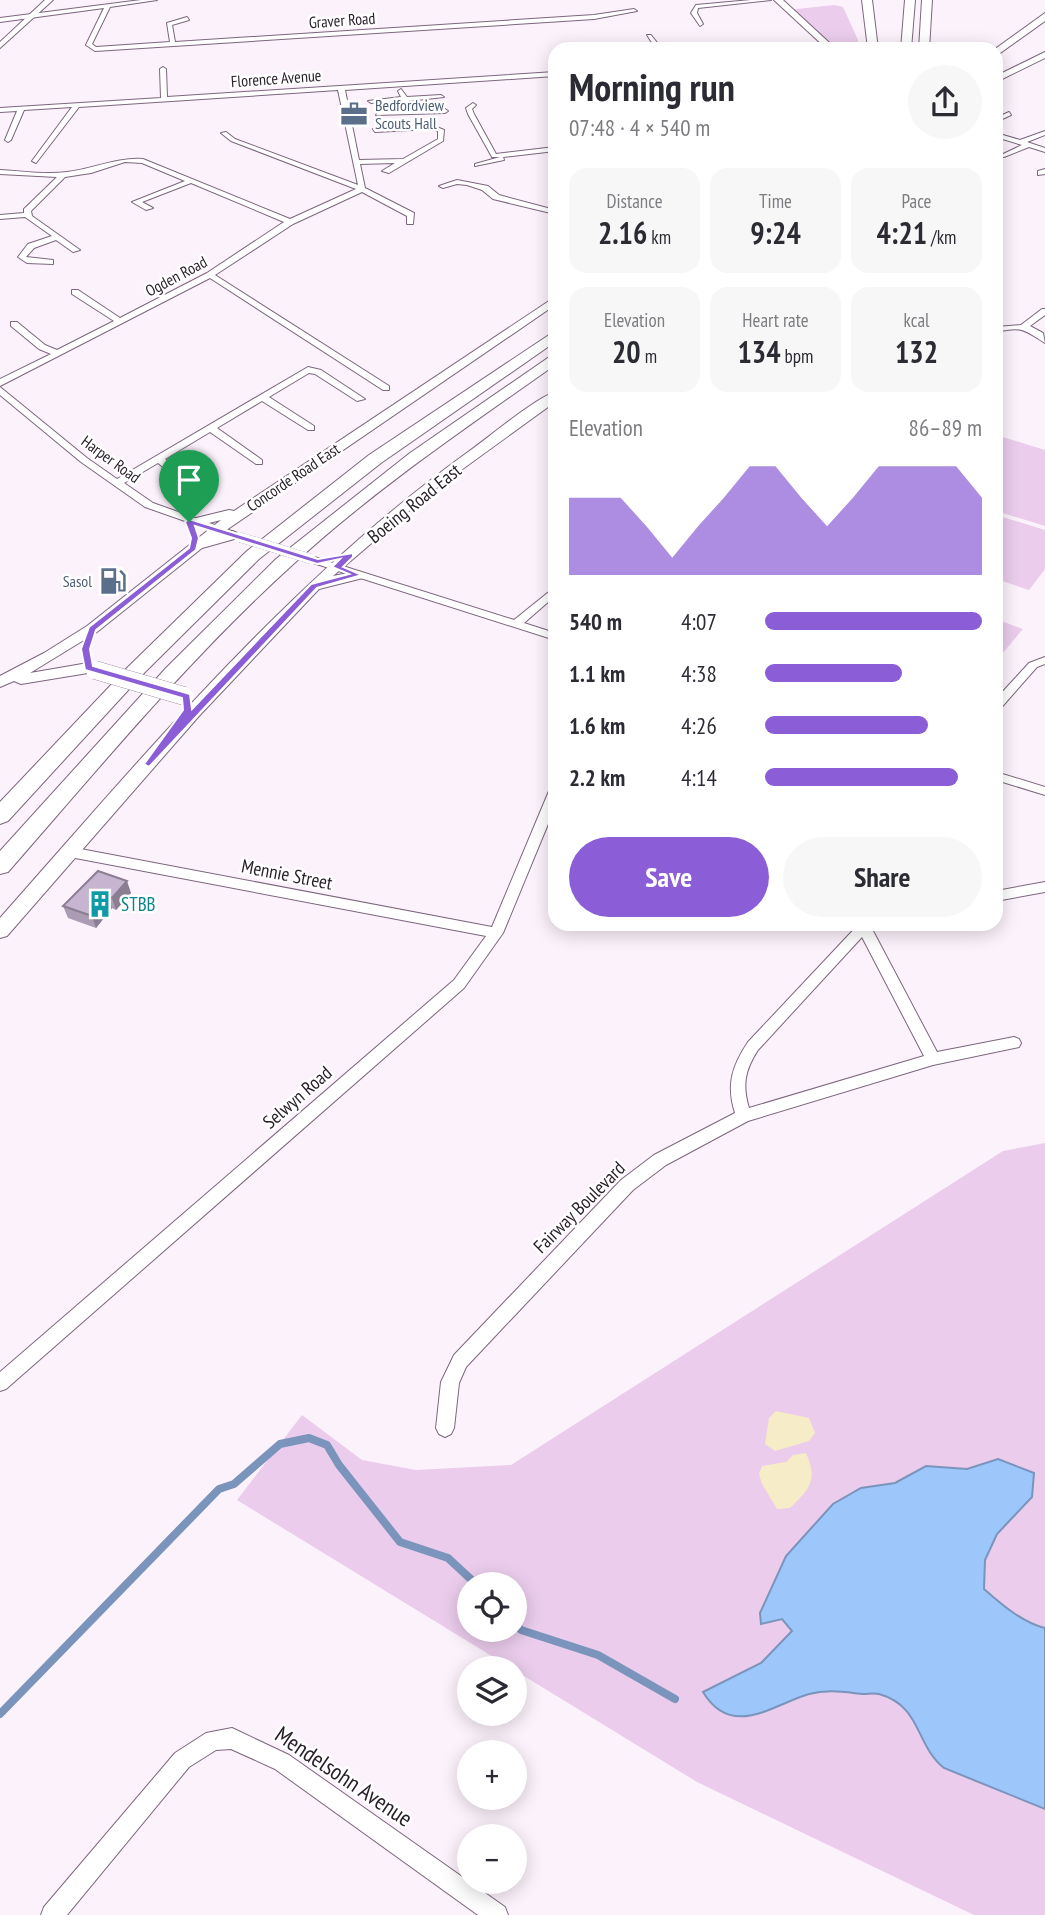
<!DOCTYPE html>
<html lang="en">
<head>
<meta charset="utf-8">
<style>
	body { margin:0; font-family:"PT Sans Narrow",sans-serif; background:#f7f7f7; color:#2b2b33; height:100vh; display:flex; flex-direction:column; font-size:26px; white-space:nowrap }
	* { box-sizing:border-box; margin:0 }
	p { font-size:23px; color:#7c7c81 }
	.icon { flex:none; width:38px; height:38px; fill:none; stroke:currentColor; stroke-width:2; stroke-linecap:round; stroke-linejoin:round }
	.map { position:relative; flex:1; overflow:hidden }
	.sheet { position:absolute; left:548px; top:42px; width:455px; height:889px; display:flex; flex-direction:column; background:#fff; border-radius:21px; box-shadow:0 4px 18px #0003 }
	.sheet>* { flex:none }
	.tools { position:absolute; left:457px; top:1572px; display:grid; gap:14px }
	.tools a { display:grid; place-items:center; width:70px; height:70px; border-radius:50%; background:#fff; box-shadow:0 4px 18px #0003; font-size:35px }
	.pin { position:absolute; display:grid; place-items:center; width:60px; height:60px; color:#fff; margin:-72px -30px; border-radius:50% 50% 50% 0; rotate:-45deg; box-shadow:0 0 7px #0007 }
	.pin .icon { rotate:45deg }
	.round { display:grid; place-items:center; flex:none; width:74px; height:74px; border-radius:37px; background:#f7f7f7 }
	.head { display:flex; align-items:center; justify-content:space-between; height:119px; padding:0 21px }
	h1 { font-size:38px; font-weight:800; line-height:52px }
	.stats { display:grid; grid-template-columns:repeat(3,1fr); gap:10px; height:119px; padding:7px 21px }
	.stats div { display:grid; align-content:center; border-radius:18px; background:#f7f7f7; text-align:center }
	.stats b { font-size:30px; font-weight:800 }
	.stats small { font-size:19px; font-weight:400 }
	.stats p { font-size:19px }
	.chart { height:196px; padding:14px 21px }
	.chart p { display:flex; justify-content:space-between }
	.chart svg { width:100%; height:126px; margin-top:7px; fill:#8b5dd6; opacity:.7 }
	.primary-button { display:flex; gap:14px; margin-top:auto; padding:14px 21px }
	.primary-button a { flex:1; height:80px; border-radius:42px; background:#8b5dd6; color:#fff; font-size:28px; font-weight:800; line-height:80px; text-align:center }
	.primary-button a+a { background:#f7f7f7; color:#2b2b33 }
	ul { padding:0 21px; list-style:none; font-size:23px }
	li { display:grid; grid-template-columns:112px 84px 1fr; align-items:center; height:52px }
	li i { height:18px; border-radius:9px; background:#8b5dd6 }
	.map>svg:first-child { display:block }
</style>
</head>
<body>
<div class="map">
<svg width="1045" height="1915" viewBox="0 0 1045 1915">
	<rect width="100%" height="100%" fill="#fcf2fc"/>
	<g fill="#ebccec" fill-rule="evenodd">
		<path d="M834 5 843 7 858 40V49H836L788 10Z"/>
		<path d="M996 435 1045 450V526L996 511Z"/>
		<path d="M996 515 1045 530V569L1029 590 996 579Z"/>
		<path d="M996 619 1023 629 996 661Z"/>
		<path d="M1045 1143V1915H974L697 1782 237 1500 302 1415 362 1460 416 1470 511 1465 1003 1151ZM469 1584H514V1629H469Z"/>
	</g>
	<g fill="#f6ecc7">
		<path d="M776 1411 809 1418 815 1433 809 1441 775 1451 765 1444 769 1418Z"/>
		<path d="M806 1453C818 1480 810 1489 790 1508L777 1509 762 1484 759 1474 762 1466 786 1462 793 1455Z"/>
	</g>
	<path fill="#9dc6fb" stroke="#7a94bc" stroke-width="2" d="M998 1459 1034 1473 1032 1497 997 1534 985 1560 984 1589C1001 1604 1023 1623 1045 1628V1809L944 1768C915 1745 922 1706 879 1694 874 1693 868 1694 863 1694 844 1692 828 1689 809 1694 774 1704 732 1740 703 1692L761 1663 792 1631 782 1619 761 1624 760 1613 786 1556 833 1504 861 1488 895 1483 926 1466 967 1469Z"/>
	<g fill="none" stroke-linecap="round" stroke-linejoin="round">
		<g stroke="#7a94bc" stroke-width="8">
			<path d="M514 1623 521 1630 598 1655 675 1699"/>
			<path d="M0 1714 219 1489 234 1484 280 1444 309 1438 327 1445 339 1465 400 1542 448 1558 476 1584"/>
		</g>
		<defs>
			<g id="minor">
				<path d="M141 0H157L110 7 92 44 96 47 170 42 167 23 187 17 189 20 172 25 175 42 594 15 634 9 637 11 594 19 95 51 86 45 104 8 0 22V18Z"/>
				<path d="M751 0H771L698 8 697 13 703 24 700 26 691 13 696 5Z"/>
				<path d="M647 35H651L662 49H656Z"/>
				<path d="M737 45 739 48 709 49 712 47Z"/>
				<path d="M163 67 166 69 167 97 555 72V76L345 90 359 160 403 159 438 139V131L431 129 375 132 373 129 432 125 444 130 443 141 389 173 382 171 395 163 360 164 365 188 414 213 413 224H407V216L362 192 293 224 215 275 389 386V390H383L210 278 0 386V379L51 354 39 349 11 326V322H17L45 345 57 350 114 321 72 294V290H78L120 318 207 273 284 222 191 183 142 202 153 208 146 210 132 202 185 181 142 163 125 162 91 173 65 177 31 211 32 216 80 250 73 252 56 240 34 248 26 257 53 260V264L27 263 18 257 28 244 52 236 25 217 0 219V215L24 213V209L57 177 0 174V170C22 171 45 175 67 172 93 169 117 157 143 159L290 219 356 189 231 141 221 133 226 132 235 139 358 185 338 90 79 107 36 163 32 161 72 107 24 110 11 140 8 142 5 140 17 111 0 112V108L161 98 160 69Z"/>
				<path d="M401 89 407 97 441 95 444 97 408 101 412 110 445 109 448 111 445 113 376 115 378 112 406 110 402 101 371 103 368 101 401 97 398 91Z"/>
				<path d="M473 103 476 105 472 109 474 114 496 154 555 147V151L503 157 504 160 475 166V164L500 157H492L468 114 466 108Z"/>
				<path d="M1009 112 1011 115 996 122V118Z"/>
				<path d="M1045 131V135L1027 142 1045 148V152L1029 147 1004 157 999 156 1022 145 996 137V133L1020 140Z"/>
				<path d="M1045 169V174L1038 175V171Z"/>
				<path d="M457 180 488 186 499 195 555 210V214L493 199 482 190 467 185 457 184 443 188 439 186Z"/>
				<path d="M1042 309H1045V315L1030 326 1043 333 1045 343C1024 330 1023 326 996 332V327L1021 325Z"/>
				<path d="M308 367 321 370 365 399 357 401 315 374 309 373 269 397 314 426V430H308L262 401 217 428 262 460V464H256L210 432 165 459 208 493V497H200L158 463 124 483 153 503 243 535 244 537 239 540 145 507 81 462 0 395V387L87 458 117 479Z"/>
				<path d="M311 556 514 620 555 587V596L524 623 555 633V640L307 561 306 559Z"/>
				<path d="M1045 657V664L1037 667 1000 709 996 710V699L1029 663Z"/>
				<path d="M996 772 1045 787V795L996 780Z"/>
				<path d="M555 787V807L503 933 464 988 6 1389 0 1391V1372L454 980 486 936 70 857 65 855 63 852 65 849 70 847 492 927 549 791Z"/>
				<path d="M1045 882V892L996 901V891Z"/>
				<path d="M859 924H876L872 929 937 1052 1014 1037 1019 1039 1021 1043 1019 1047 933 1065 748 1121 666 1165 633 1190 466 1367 459 1383 454 1428 451 1434 445 1437 439 1434 436 1428 441 1382 454 1355 621 1180 654 1155 735 1113C726 1085 732 1066 748 1042ZM862 937 924 1056 749 1108C742 1085 745 1070 758 1050Z"/>
				<path d="M232 1728 289 1755 505 1907 508 1915H478L275 1769 231 1749 216 1750 189 1767 67 1915H41L44 1907 175 1753 206 1733Z"/>
			</g>
			<g id="secondary">
				<path d="M45 0H53L0 48V42Z"/>
				<path d="M774 0H783L836 49H827Z"/>
				<path d="M1045 52V58L996 82V76Z"/>
				<path d="M555 297V305L219 535 233 531 240 535 238 538 202 548 97 632 30 673 88 663 101 667 103 670 101 673H88L21 684 14 681 0 687V676L44 653 87 626 221 520 193 527 186 523 188 520 229 510 234 511Z"/>
				<path d="M555 392V402L435 489 333 576 358 571 365 575 363 578 319 589 199 716 7 936 0 938V918C146 753 288 582 468 452 488 438 534 399 555 392Z"/>
			</g>
			<g id="motorway">
				<path d="M862 0H872L878 49H868Z"/>
				<path d="M905 0H915L911 49H901Z"/>
				<path d="M922 0H932L929 49H919Z"/>
				<path d="M1045 13V21L996 56 995 49Z"/>
				<path d="M555 331V342L381 463 259 559 142 675 8 821 0 824V802L128 667 247 551 369 455Z"/>
				<path d="M555 353V365C464 429 371 492 289 568 187 661 99 768 8 872L0 874V851L166 668 276 559 410 453Z"/>
			</g>
		</defs>
		<use href="#minor" stroke="#7c667d" stroke-width="2"/>
		<use href="#secondary" stroke="#7c667d" stroke-width="2"/>
		<use href="#motorway" stroke="#7c667d" stroke-width="2"/>
		<use href="#minor" fill="#fff" fill-rule="evenodd"/>
		<use href="#secondary" fill="#fff" fill-rule="evenodd"/>
		<use href="#motorway" fill="#fff" fill-rule="evenodd"/>
		<defs>
			<path id="minor-bridge" d="M239 537 311 559"/>
			<path id="secondary-bridge" d="M95 670 184 696"/>
		</defs>
		<use href="#minor-bridge" stroke="#7c667d" stroke-width="10" stroke-linecap="butt"/>
		<use href="#secondary-bridge" stroke="#7c667d" stroke-width="19" stroke-linecap="butt"/>
		<use href="#minor-bridge" stroke="#fff" stroke-width="10"/>
		<use href="#secondary-bridge" stroke="#fff" stroke-width="18"/>
	</g>
	<path fill="#ab9bb3" d="M98 871 131 893 116 910 112 908 96 928 68 918 63 906Z"/>
	<g fill="#8b7e92">
		<path d="M127 881 131 893 116 910 112 898Z"/>
		<path d="M108 896 112 908 96 928 92 916Z"/>
	</g>
	<path fill="#c7b4d0" stroke="#8b7e92" stroke-width="2" d="M98 871 127 881 112 898 108 896 92 916 63 906Z"/>
	<path fill="#8b5dd6" stroke="#fff" stroke-width="2" fill-rule="evenodd" d="M189 519 318 559 353 553V557L343 567 362 575 317 588 149 767 144 764 183 710 182 698 85 670 81 649 89 627 189 548 191 538 185 522ZM195 526 317 564 340 559 332 567 349 574 311 584 192 709 190 694 93 666 90 649 96 630 196 550 199 538Z"/>
	<defs>
		<symbol id="office-bare" viewBox="-9 -9 18 18"><path d="M-6-3h4V-5.5h4V-3h4V5H-6ZM-1-4.5V-3h2v-1.5ZM-6 0V1H6V0Z" fill="#5c6f8a" stroke="#fff" stroke-width="2.5" paint-order="stroke"/></symbol>
		<symbol id="fuel-bare" viewBox="-9 -9 18 18"><path d="M-5.5-6h7V0h2V4h1.3V-2.5L3-4.5l.8-.8L6-3V5H2.5V1h-1V6h-7ZM-4.2-4.7v3.2H.2V-4.7Z" fill="#5c6f8a" stroke="#fff" stroke-width="2.5" paint-order="stroke"/></symbol>
		<symbol id="building-bare" viewBox="-9 -9 18 18"><path d="M-4-6H4V6H1V3H-1V6H-4ZM-2.5-4.3h1.7v1.8h-1.7ZM.8-4.3h1.7v1.8H.8ZM-2.5-1h1.7V.8h-1.7ZM.8-1h1.7V.8H.8Z" fill="#0f9aa8" stroke="#fff" stroke-width="2.5" paint-order="stroke"/></symbol>
	</defs>
	<g fill-rule="evenodd">
		<use href="#office-bare" x="335" y="95" width="38" height="38"/>
		<use href="#fuel-bare" x="94" y="562" width="38" height="38"/>
		<use href="#building-bare" x="81" y="885" width="38" height="38"/>
	</g>
	<g text-anchor="middle" dominant-baseline="central" stroke-width="5" stroke-linejoin="round" paint-order="stroke">
		<g font-size="16" fill="#271e28" stroke="#fff">
			<text transform="translate(342 20) rotate(-4)">Graver Road</text>
			<text transform="translate(276 78) rotate(-4)">Florence Avenue</text>
			<text transform="translate(176 276) rotate(-28)">Ogden Road</text>
			<text transform="translate(111 459) rotate(36)">Harper Road</text>
			<text transform="translate(293 477) rotate(-34)">Concorde Road East</text>
		</g>
		<g font-size="16" fill="#4e5e75" stroke="#fff" text-anchor="start">
			<text x="375" y="105">Bedfordview<tspan x="375" dy="18">Scouts Hall</tspan></text>
			<text x="92" y="581" text-anchor="end">Sasol</text>
		</g>
		<g font-size="19" fill="#271e28" stroke="#fff">
			<text transform="translate(414 503) rotate(-39)">Boeing Road East</text>
			<text transform="translate(287 874) rotate(11)">Mennie Street</text>
			<text transform="translate(297 1097) rotate(-41)">Selwyn Road</text>
			<text transform="translate(579 1207) rotate(-45)">Fairway Boulevard</text>
		</g>
		<g font-size="19" fill="#0d838f" stroke="#fff" text-anchor="start">
			<text x="121" y="904">STBB</text>
		</g>
		<g font-size="23" fill="#271e28" stroke="#fff">
			<text transform="translate(344 1776) rotate(34)">Mendelsohn Avenue</text>
		</g>
	</g>
</svg>
<div class="tools">
<a><svg class="icon" aria-label="locate" viewBox="0 0 24 24"><circle cx="12" cy="12" r="6"/><path d="M12 2v4M12 18v4M2 12h4M18 12h4"/></svg></a>
<a><svg class="icon" aria-label="layers" viewBox="0 0 24 24"><path d="M12 4l9 5-9 5-9-5zM3 14l9 5 9-5"/></svg></a>
<a>+</a>
<a>−</a>
</div>
<div class="pin" style="left:189px;top:522px;background:#1e9e55"><svg class="icon" aria-label="arrive" viewBox="0 0 24 24"><path d="M6 21V4h12l-3 4 3 4H6"/></svg></div>
<section class="sheet">
<div class="head"><div><h1>Morning run</h1><p>07:48 · 4 × 540 m</p></div><a class="round"><svg class="icon" aria-label="share" viewBox="0 0 24 24"><path d="M12 15V3M7 8l5-5 5 5M5 13v7h14v-7"/></svg></a></div>
<div class="stats">
<div><p>Distance</p><b>2.16<small> km</small></b></div>
<div><p>Time</p><b>9:24</b></div>
<div><p>Pace</p><b>4:21<small> /km</small></b></div>
</div>
<div class="stats">
<div><p>Elevation</p><b>20<small> m</small></b></div>
<div><p>Heart rate</p><b>134<small> bpm</small></b></div>
<div><p>kcal</p><b>132</b></div>
</div>
<div class="chart"><p><span>Elevation</span>86–89 m</p>
<svg viewBox="0 0 160 44" preserveAspectRatio="none"><path d="M0 44V17L10 17L20 17L30 27L40 38L50 27L60 17L70 6L80 6L90 17L100 27L110 17L120 6L130 6L140 6L150 6L160 17V44z"/></svg>
</div>
<ul>
<li><b>540 m</b>4:07<i style="width:100%"></i></li>
<li><b>1.1 km</b>4:38<i style="width:63%"></i></li>
<li><b>1.6 km</b>4:26<i style="width:75%"></i></li>
<li><b>2.2 km</b>4:14<i style="width:89%"></i></li>
</ul>
<div class="primary-button"><a>Save</a><a>Share</a></div>
</section>
</div>
</body>
</html>
